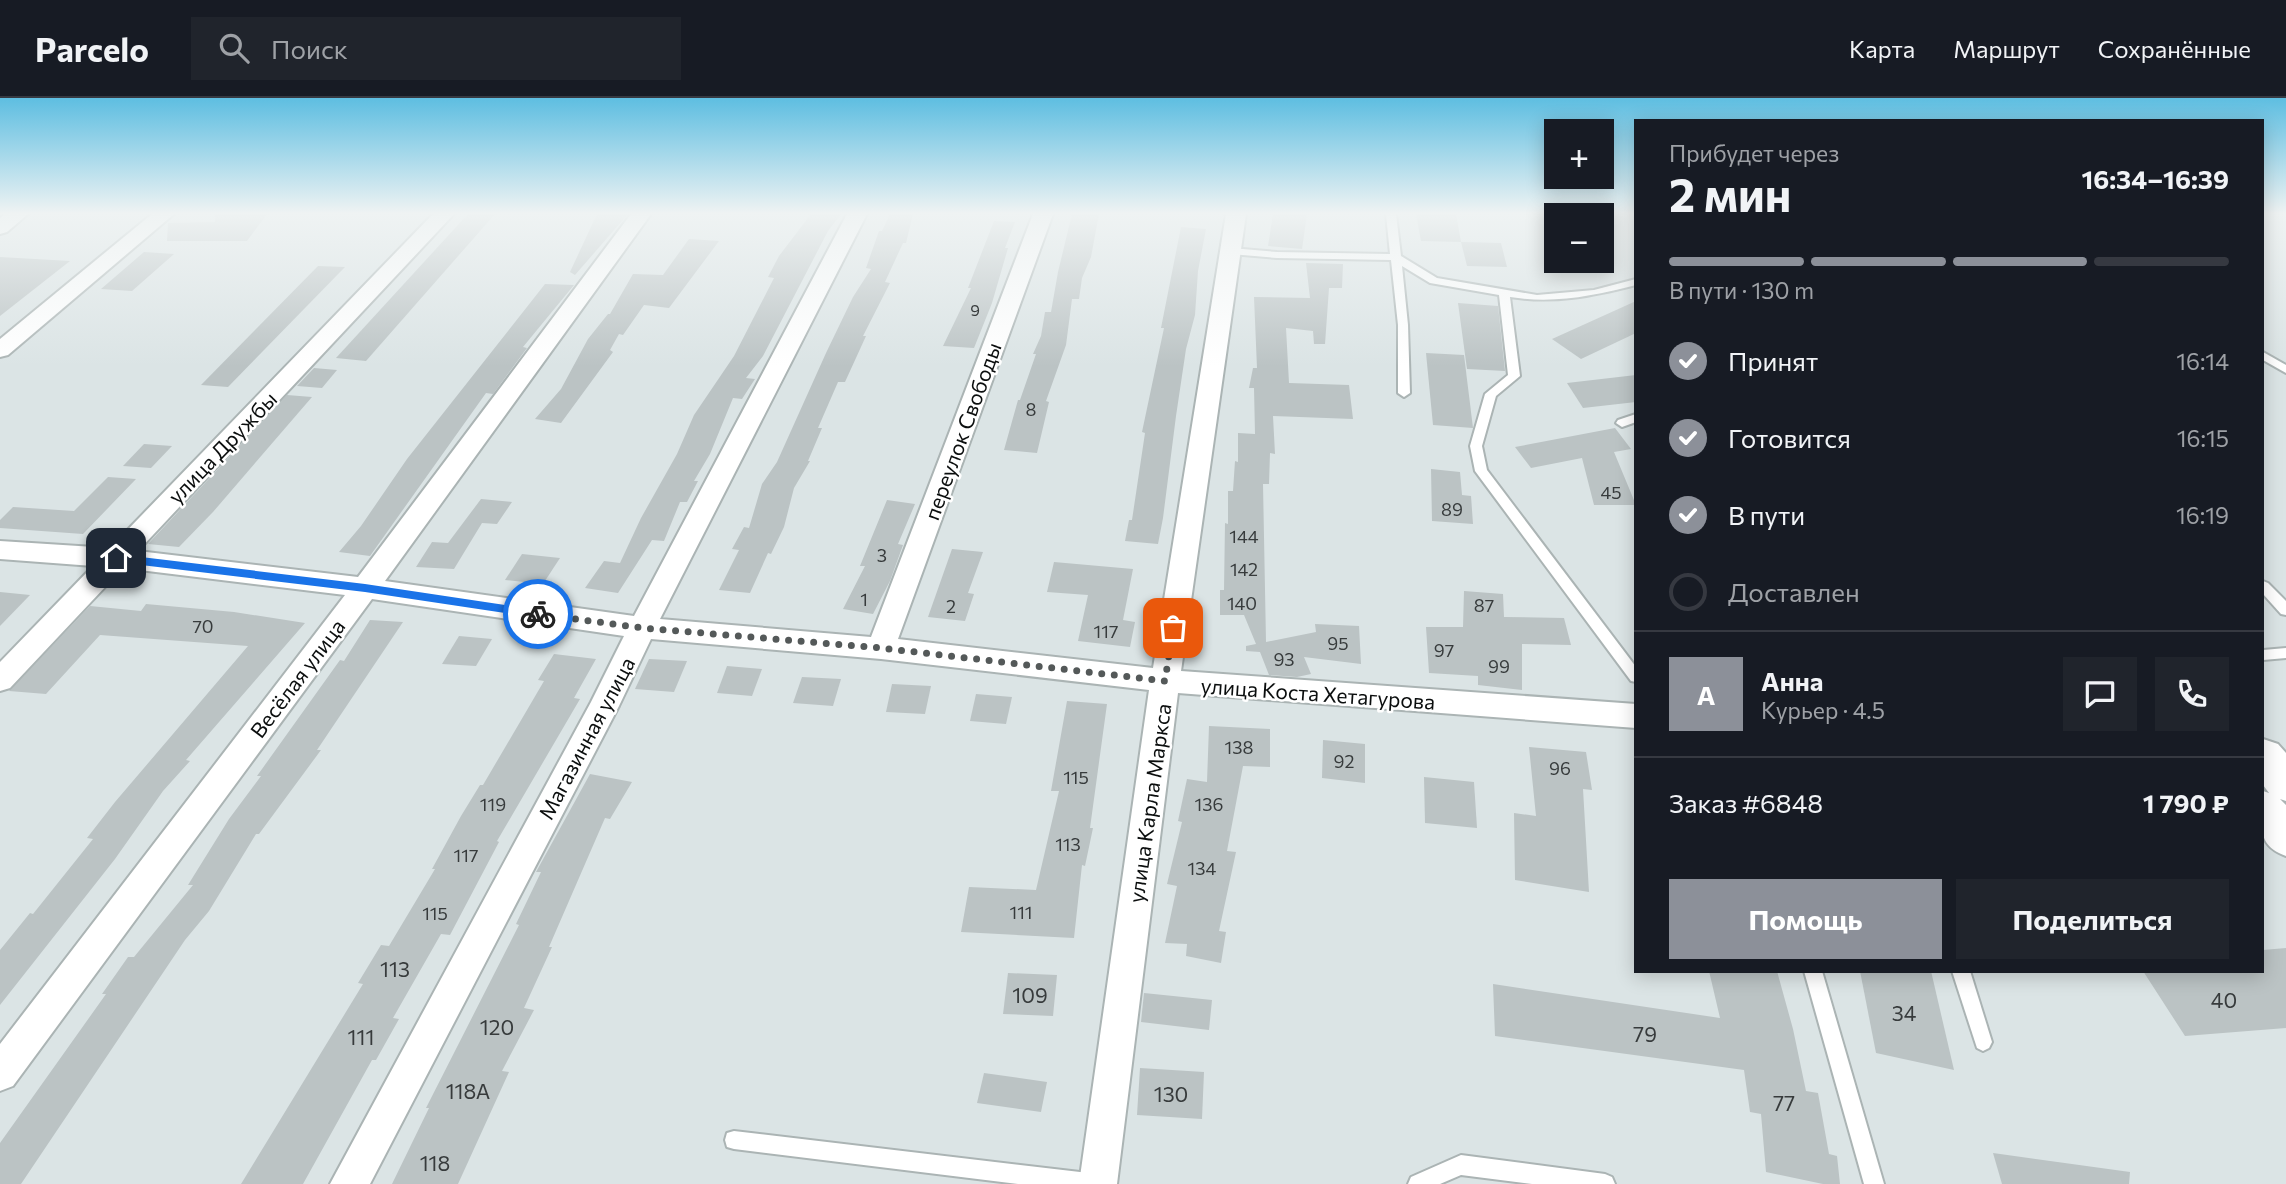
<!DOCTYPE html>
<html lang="ru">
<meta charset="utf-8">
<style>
:root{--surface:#171b24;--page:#20242c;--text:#f1f3f6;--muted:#9ea1a6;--line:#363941;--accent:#8c9099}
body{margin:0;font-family:Commissioner,sans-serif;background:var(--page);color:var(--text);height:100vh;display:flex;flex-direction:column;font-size:26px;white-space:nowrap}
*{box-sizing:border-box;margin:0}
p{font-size:23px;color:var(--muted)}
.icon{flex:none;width:38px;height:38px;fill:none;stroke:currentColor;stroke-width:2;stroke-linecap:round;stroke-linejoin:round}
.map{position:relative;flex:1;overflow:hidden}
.drawer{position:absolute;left:1634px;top:21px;width:630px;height:854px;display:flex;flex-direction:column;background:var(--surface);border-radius:0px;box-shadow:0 4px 18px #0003}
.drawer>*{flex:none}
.tools{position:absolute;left:1544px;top:21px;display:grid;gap:14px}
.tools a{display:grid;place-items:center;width:70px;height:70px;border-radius:0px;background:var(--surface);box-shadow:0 4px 18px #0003;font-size:35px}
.pin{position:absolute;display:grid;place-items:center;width:60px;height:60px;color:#fff;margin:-30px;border-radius:14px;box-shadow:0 4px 10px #0006}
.courier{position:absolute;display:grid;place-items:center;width:70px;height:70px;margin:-35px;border:5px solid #1a73e8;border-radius:50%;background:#fff;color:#222;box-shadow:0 2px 9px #0007}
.head em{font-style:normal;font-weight:700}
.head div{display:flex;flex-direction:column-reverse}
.head{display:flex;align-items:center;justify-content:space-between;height:119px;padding:0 35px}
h1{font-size:46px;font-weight:700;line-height:52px}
.bar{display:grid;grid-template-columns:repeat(4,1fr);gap:10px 7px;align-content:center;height:84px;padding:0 35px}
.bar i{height:9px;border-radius:5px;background:var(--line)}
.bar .active{background:var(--accent)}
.bar p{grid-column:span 4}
.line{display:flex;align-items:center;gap:18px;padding:0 35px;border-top:2px solid var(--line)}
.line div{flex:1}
.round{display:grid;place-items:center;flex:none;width:74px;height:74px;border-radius:0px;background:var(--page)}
ol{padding:0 35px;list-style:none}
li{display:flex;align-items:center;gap:21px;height:77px}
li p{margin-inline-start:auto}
li .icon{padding:7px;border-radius:50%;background:var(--accent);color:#fff;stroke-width:4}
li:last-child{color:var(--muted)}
li i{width:38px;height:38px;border:4px solid var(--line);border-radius:50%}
.action{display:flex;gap:14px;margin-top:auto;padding:14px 35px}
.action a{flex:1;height:80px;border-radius:0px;background:var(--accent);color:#fff;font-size:28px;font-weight:700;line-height:80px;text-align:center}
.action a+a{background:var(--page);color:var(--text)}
header{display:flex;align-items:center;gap:42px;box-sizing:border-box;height:98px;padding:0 35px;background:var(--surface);border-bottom:2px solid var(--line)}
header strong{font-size:33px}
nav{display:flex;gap:38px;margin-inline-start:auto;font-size:24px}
.search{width:490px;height:63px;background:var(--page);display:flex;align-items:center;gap:18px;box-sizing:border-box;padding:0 24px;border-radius:0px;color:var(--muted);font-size:26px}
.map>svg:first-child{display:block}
.building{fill:#bbc3c4}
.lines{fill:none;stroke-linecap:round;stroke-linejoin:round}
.lane-casing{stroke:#abb4b4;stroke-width:4}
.street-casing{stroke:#abb4b4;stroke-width:4}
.primary-casing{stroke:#abb4b4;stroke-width:4}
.lane{fill:#fff;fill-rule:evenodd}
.street{fill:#fff;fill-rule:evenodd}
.primary{fill:#fff;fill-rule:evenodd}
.route{fill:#1a73e8}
.done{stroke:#545959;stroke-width:7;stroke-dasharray:0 12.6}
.labels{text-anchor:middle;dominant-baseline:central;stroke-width:5;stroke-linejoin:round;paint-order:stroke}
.far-number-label{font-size:16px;fill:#373b3c}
.number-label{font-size:18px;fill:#373b3c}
.street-label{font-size:21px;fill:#0b0e0e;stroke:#fff}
.near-number-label{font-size:21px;fill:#373b3c}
</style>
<header>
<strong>Parcelo</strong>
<div class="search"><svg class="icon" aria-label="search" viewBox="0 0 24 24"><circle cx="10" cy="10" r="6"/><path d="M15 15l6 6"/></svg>Поиск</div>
<nav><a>Карта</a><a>Маршрут</a><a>Сохранённые</a></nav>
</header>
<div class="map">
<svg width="2286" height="1086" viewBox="0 0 2286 1086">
<rect width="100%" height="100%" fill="#dbe4e5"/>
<!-- building -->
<g class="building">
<path d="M 215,116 L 267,116 L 247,143 L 167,143 L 168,125 L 215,124 Z"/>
<path d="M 468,116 L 495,116 L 366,263 L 336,260 Z"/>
<path d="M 597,116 L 628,116 L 575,177 L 570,174 Z"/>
<path d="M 811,116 L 841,116 L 828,133 L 763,258 L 746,280 L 755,281 L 742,301 L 733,300 L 710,356 L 694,383 L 698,383 L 687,404 L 680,404 L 664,443 L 652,442 L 618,495 L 585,490 L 604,463 L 620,465 L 641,420 L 677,356 L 694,317 L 734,258 L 774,180 L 768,179 L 779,158 Z"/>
<path d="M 890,116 L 913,116 L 906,145 L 903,145 L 885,184 L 890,185 L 863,238 L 866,238 L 845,284 L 838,284 L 818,330 L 822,330 L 808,363 L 810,363 L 794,390 L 784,429 L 771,456 L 768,455 L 750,495 L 719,492 L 739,452 L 732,451 L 744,429 L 749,430 L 762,386 L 777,364 L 826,255 L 853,199 L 871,171 L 866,170 L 879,133 L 882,133 Z"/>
<path d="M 1072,116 L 1099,116 L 1091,159 L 1082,180 L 1079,201 L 1072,201 L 1066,247 L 1046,303 L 1049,304 L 1037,355 L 1004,352 L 1018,302 L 1020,302 L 1036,256 L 1033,256 L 1041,238 L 1045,214 L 1051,214 L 1058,174 Z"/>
<path d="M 1273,116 L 1307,116 L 1302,151 L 1268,148 Z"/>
<path d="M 1416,116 L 1456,116 L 1461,144 L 1421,143 Z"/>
<path d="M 994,123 L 1015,124 L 1005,150 L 1008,150 L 992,205 L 974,250 L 943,248 L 971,190 L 968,190 Z"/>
<path d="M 1181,129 L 1206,131 L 1198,173 L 1195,217 L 1186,251 L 1176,318 L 1163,420 L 1158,446 L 1125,443 L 1129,422 L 1132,422 L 1145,335 L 1142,334 L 1164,230 L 1161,230 Z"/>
<path d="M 689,141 L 719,143 L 669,210 L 644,207 L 623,237 L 619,236 L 610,252 L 613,254 L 561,325 L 535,321 L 561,291 L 588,241 L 608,216 L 610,216 L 633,176 L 663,177 Z"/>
<path d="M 1461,144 L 1501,145 L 1507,169 L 1467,168 Z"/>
<path d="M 144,154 L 174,156 L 132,193 L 101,191 Z"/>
<path d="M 0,159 L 70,163 L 0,218 Z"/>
<path d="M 1306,165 L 1343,166 L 1342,190 L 1329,190 L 1325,246 L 1314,246 L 1313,233 L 1286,230 L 1289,285 L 1349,287 L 1353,321 L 1273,318 L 1275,356 L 1270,355 L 1269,386 L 1263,386 L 1266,544 L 1316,534 L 1315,526 L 1359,528 L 1361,566 L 1304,559 L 1311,576 L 1297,579 L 1269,577 L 1260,554 L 1246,553 L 1246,548 L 1256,546 L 1244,517 L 1220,517 L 1220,492 L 1224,492 L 1225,425 L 1228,426 L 1228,393 L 1233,393 L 1235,363 L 1238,364 L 1238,335 L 1255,336 L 1254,290 L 1249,290 L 1253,270 L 1257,270 L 1254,199 L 1310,200 Z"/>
<path d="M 318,168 L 345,169 L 228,289 L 201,287 Z"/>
<path d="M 545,186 L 574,187 L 523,249 L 527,250 L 493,296 L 486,295 L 370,458 L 339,454 L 361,428 L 407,361 Z"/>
<path d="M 1636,203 L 1636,235 L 1581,261 L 1552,241 Z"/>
<path d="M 1458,205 L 1498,208 L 1505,273 L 1467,271 Z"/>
<path d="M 1426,255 L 1464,257 L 1473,330 L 1433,327 Z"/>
<path d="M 314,270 L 337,272 L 322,290 L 297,288 Z"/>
<path d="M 1636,277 L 1636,304 L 1583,310 L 1567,285 Z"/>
<path d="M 287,297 L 312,299 L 213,414 L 179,449 L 148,446 Z"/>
<path d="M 1615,330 L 1631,351 L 1614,354 L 1636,407 L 1594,407 L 1582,360 L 1531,370 L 1515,349 Z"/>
<path d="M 144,346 L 172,348 L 151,370 L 123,368 Z"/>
<path d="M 1431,371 L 1460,374 L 1462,397 L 1471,398 L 1473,426 L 1432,423 Z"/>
<path d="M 108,379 L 136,381 L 83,436 L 0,430 L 0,422 L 13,409 L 74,413 Z"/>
<path d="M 481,401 L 512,404 L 497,426 L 482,425 L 454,471 L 416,469 L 432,444 L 448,445 Z"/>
<path d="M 887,402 L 915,406 L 898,446 L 903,447 L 890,483 L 873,516 L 843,511 L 865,468 L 860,468 Z"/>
<path d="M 952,451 L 983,454 L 968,495 L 974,496 L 965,523 L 928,519 Z"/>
<path d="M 522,456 L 560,460 L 543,486 L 505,482 Z"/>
<path d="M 1054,464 L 1133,471 L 1123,522 L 1135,524 L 1130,549 L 1078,543 L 1088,497 L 1047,494 Z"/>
<path d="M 1464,493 L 1503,496 L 1504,519 L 1564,520 L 1571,547 L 1522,546 L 1522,592 L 1478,587 L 1478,578 L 1429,575 L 1426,529 L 1463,529 Z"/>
<path d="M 0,494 L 30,497 L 0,528 Z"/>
<path d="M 146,506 L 234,514 L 305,525 L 186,662 L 190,663 L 163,693 L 115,761 L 0,907 L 0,852 L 30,815 L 33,816 L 93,741 L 87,740 L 115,704 L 248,548 L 100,537 L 46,596 L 9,593 L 90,508 L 141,513 Z"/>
<path d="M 370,522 L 403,524 L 317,652 L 321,652 L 259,736 L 256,736 L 209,813 L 185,842 L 21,1086 L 0,1086 L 0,1045 L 106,896 L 102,896 L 128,859 L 134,859 L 193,787 L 188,787 L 229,721 L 261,678 L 257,678 L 340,562 L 344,563 Z"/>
<path d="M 459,538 L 492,541 L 476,568 L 442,566 Z"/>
<path d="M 554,556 L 596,561 L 574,600 L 580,601 L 497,743 L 499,744 L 450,837 L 441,836 L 393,920 L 399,921 L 376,962 L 372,962 L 303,1086 L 241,1086 L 363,886 L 358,885 L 381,847 L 389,848 L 435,771 L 432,771 L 461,718 L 480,687 L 483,687 L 544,583 L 538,582 Z"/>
<path d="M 649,561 L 687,563 L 674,594 L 635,591 Z"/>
<path d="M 727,568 L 762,571 L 752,598 L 717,595 Z"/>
<path d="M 802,579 L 841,581 L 833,608 L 793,605 Z"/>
<path d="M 892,586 L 931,588 L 925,616 L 886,614 Z"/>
<path d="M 976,596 L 1012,599 L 1006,626 L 970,623 Z"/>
<path d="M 1067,603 L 1107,606 L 1090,730 L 1093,730 L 1085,768 L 1082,767 L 1074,840 L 961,834 L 969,789 L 1036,792 L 1059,693 L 1051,693 Z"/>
<path d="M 1209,628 L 1270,631 L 1270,669 L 1243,668 L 1227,753 L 1236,754 L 1219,833 L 1226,834 L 1221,865 L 1186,858 L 1187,846 L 1165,845 L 1177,788 L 1167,786 L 1182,724 L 1178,723 L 1187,681 L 1207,684 Z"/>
<path d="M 1323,642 L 1365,646 L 1365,685 L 1322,680 Z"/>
<path d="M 1529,649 L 1586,654 L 1592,692 L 1583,691 L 1589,794 L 1515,782 L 1514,715 L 1536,718 Z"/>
<path d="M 590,676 L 632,684 L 610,721 L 605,720 L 549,849 L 552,849 L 524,910 L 534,912 L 502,973 L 509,974 L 458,1086 L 392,1086 L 429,1010 L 426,1010 L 519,827 L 516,826 L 541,774 L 536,774 Z"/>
<path d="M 1424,679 L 1474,684 L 1477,730 L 1425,725 Z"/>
<path d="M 2286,850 L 2286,930 L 2185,938 L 2143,873 L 2263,873 L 2263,852 Z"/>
<path d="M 1709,873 L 1777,873 L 1793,931 L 1806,993 L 1818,995 L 1829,1056 L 1837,1058 L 1840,1086 L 1823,1086 L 1766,1074 L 1761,1016 L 1750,1014 L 1744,972 L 1495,938 L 1493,886 L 1720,920 Z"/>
<path d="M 1860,873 L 1931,873 L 1954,972 L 1876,955 Z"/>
<path d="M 1008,875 L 1057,877 L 1053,918 L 1003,916 Z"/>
<path d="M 1144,895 L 1212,902 L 1209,932 L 1141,924 Z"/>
<path d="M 1140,970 L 1204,974 L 1202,1021 L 1137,1017 Z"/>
<path d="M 984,975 L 1047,984 L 1041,1014 L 977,1005 Z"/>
<path d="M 1993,1055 L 2130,1074 L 2129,1086 L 2002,1086 Z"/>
</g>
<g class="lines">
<defs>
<g id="lane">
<path d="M 1386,116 L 1396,116 L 1401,158 L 1437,180 L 1537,197 L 1594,192 L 1636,181 L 1636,187 C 1593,198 1554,206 1510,199 L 1520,278 L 1496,298 L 1482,348 L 1487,372 L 1636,569 L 1636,584 L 1631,583 L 1475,373 L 1470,348 L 1485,296 L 1508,277 L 1499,197 L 1430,185 L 1402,168 L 1408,227 L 1410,295 L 1404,299 L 1398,295 L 1398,227 L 1391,162 L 1277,160 L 1231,156 L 1226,153 L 1231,150 L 1277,154 L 1390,156 Z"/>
<path d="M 2263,254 L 2286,267 L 2286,275 L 2263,262 Z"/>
<path d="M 1636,316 L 1636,324 L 1622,329 L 1616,325 L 1618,322 Z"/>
<path d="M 2263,483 L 2268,485 L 2286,503 L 2286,517 L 2281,516 L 2263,496 Z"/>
<path d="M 2286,550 L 2286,560 L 2263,562 L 2263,552 Z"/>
<path d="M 1804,873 L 1822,873 L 1884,1086 L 1864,1086 Z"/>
<path d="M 1952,873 L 1970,873 L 1992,944 L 1989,950 L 1983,953 L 1977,950 Z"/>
<path d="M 734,1033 L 1097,1076 L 1104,1079 L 1107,1086 L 1018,1086 L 734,1051 L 727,1049 L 725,1042 L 727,1035 Z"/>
<path d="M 1461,1057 L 1605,1076 L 1612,1079 L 1615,1086 L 1532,1086 L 1461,1077 L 1440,1086 L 1408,1086 L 1411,1079 Z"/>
</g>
<g id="street">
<path d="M 5,116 L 28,116 L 7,134 L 0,136 L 0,120 Z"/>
<path d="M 152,116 L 174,116 L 8,257 L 0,259 L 0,241 Z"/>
<path d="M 433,116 L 454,116 L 138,453 L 358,479 L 631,116 L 651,116 L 385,483 L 634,518 L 847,116 L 867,116 L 660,521 L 871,539 L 1033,116 L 1053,116 L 898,541 L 1153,570 L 1226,116 L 1246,116 L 1181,573 L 1636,606 L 1636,630 L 1178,595 L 1117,1086 L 1079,1086 L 1149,592 L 881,561 L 651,541 L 619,608 L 370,1086 L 330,1086 L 591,604 L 624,538 L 372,501 L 13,988 L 0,993 L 0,946 L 345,497 L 123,470 L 10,590 L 0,593 L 0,564 L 93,468 L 0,461 L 0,443 L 110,450 Z"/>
</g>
<path id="primary" d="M 2263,641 L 2278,646 L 2286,655 L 2286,703 L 2280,701 L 2286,707 L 2286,758 C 2253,746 2263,724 2263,693 L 2269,695 L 2263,687 Z"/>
</defs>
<!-- lane casing -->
<use href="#lane" class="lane-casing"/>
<!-- street casing -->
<use href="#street" class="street-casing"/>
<!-- primary casing -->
<use href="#primary" class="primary-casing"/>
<!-- lane -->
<use href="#lane" class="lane"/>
<!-- street -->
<use href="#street" class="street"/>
<!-- primary -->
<use href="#primary" class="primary"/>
</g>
<!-- sky -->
<linearGradient id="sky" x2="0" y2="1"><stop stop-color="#5ebee1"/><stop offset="0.43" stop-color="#eff3f3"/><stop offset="1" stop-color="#eff3f3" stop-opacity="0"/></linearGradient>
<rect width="2286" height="268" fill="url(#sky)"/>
<!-- route -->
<path class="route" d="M 116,456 L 365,486 L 538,512 L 543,516 L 538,520 L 365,494 L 116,464 L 110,460 Z"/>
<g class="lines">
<!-- done -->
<path class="done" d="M 538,516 L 643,530 L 881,550 L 1165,583 L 1173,530"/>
</g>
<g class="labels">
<!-- far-number labels -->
<g class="far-number-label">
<text x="975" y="211">9</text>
</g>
<!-- number labels -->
<g class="number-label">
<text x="1031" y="311">8</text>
<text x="1611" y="394">45</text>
<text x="1452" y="411">89</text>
<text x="1244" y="438">144</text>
<text x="882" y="457">3</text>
<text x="1244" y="471">142</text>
<text x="864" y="501">1</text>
<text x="1242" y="505">140</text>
<text x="1484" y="507">87</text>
<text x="951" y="508">2</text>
<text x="203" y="528">70</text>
<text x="1106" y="533">117</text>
<text x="1338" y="545">95</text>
<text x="1444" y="552">97</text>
<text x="1284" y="561">93</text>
<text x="1499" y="568">99</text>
<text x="1239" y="649">138</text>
<text x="1344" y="663">92</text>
<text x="1560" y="670">96</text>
<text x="1076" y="679">115</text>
<text x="493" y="706">119</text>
<text x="1209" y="706">136</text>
<text x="1068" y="746">113</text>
<text x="466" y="757">117</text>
<text x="1202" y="770">134</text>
<text x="1021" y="814">111</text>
<text x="435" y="815">115</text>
</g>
<!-- street labels -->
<g class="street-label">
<text transform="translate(962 333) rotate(-70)">переулок Свободы</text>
<text transform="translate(222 349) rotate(-46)">улица Дружбы</text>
<text transform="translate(297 580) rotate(-53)">Весёлая улица</text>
<text transform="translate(1318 595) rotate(4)">улица Коста Хетагурова</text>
<text transform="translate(586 640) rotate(-62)">Магазинная улица</text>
<text transform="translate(1149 705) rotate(-82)">улица Карла Маркса</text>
</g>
<!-- near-number labels -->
<g class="near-number-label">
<text x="395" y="870">113</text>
<text x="1030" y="896">109</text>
<text x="2224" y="901">40</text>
<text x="1904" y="914">34</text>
<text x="497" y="928">120</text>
<text x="1645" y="935">79</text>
<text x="361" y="938">111</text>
<text x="468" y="992">118А</text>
<text x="1171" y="995">130</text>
<text x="1784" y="1004">77</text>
<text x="435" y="1064">118</text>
</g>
</g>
</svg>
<div class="tools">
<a>+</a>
<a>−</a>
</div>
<div class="pin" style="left:1173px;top:530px;background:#ea580c"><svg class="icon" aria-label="bag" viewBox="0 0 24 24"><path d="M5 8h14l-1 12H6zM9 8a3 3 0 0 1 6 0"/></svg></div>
<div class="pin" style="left:116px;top:460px;background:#1f2937"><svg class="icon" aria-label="home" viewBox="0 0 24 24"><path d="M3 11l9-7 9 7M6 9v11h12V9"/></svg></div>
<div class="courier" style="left:538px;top:516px"><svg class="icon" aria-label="bike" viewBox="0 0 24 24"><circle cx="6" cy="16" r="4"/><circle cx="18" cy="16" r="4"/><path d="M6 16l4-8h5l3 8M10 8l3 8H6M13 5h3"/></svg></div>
<section class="drawer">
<div class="head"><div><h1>2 мин</h1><p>Прибудет через</p></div><em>16:34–16:39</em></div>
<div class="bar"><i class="active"></i><i class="active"></i><i class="active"></i><i></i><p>В пути · 130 m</p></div>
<ol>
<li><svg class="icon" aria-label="check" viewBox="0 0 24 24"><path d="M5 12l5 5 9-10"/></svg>Принят<p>16:14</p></li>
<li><svg class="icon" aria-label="check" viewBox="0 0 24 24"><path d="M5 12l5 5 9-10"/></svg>Готовится<p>16:15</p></li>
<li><svg class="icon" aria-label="check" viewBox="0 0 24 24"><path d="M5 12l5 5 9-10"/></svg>В пути<p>16:19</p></li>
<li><i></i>Доставлен</li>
</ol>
<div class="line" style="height:126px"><b class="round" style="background:var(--accent);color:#fff">А</b><div><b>Анна</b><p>Курьер · 4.5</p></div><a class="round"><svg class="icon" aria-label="chat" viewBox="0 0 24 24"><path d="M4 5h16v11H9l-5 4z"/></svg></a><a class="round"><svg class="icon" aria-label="phone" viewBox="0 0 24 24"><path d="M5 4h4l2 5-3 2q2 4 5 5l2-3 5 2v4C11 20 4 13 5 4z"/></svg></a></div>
<div class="line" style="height:91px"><div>Заказ #6848</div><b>1 790 ₽</b></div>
<div class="action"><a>Помощь</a><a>Поделиться</a></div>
</section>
</div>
